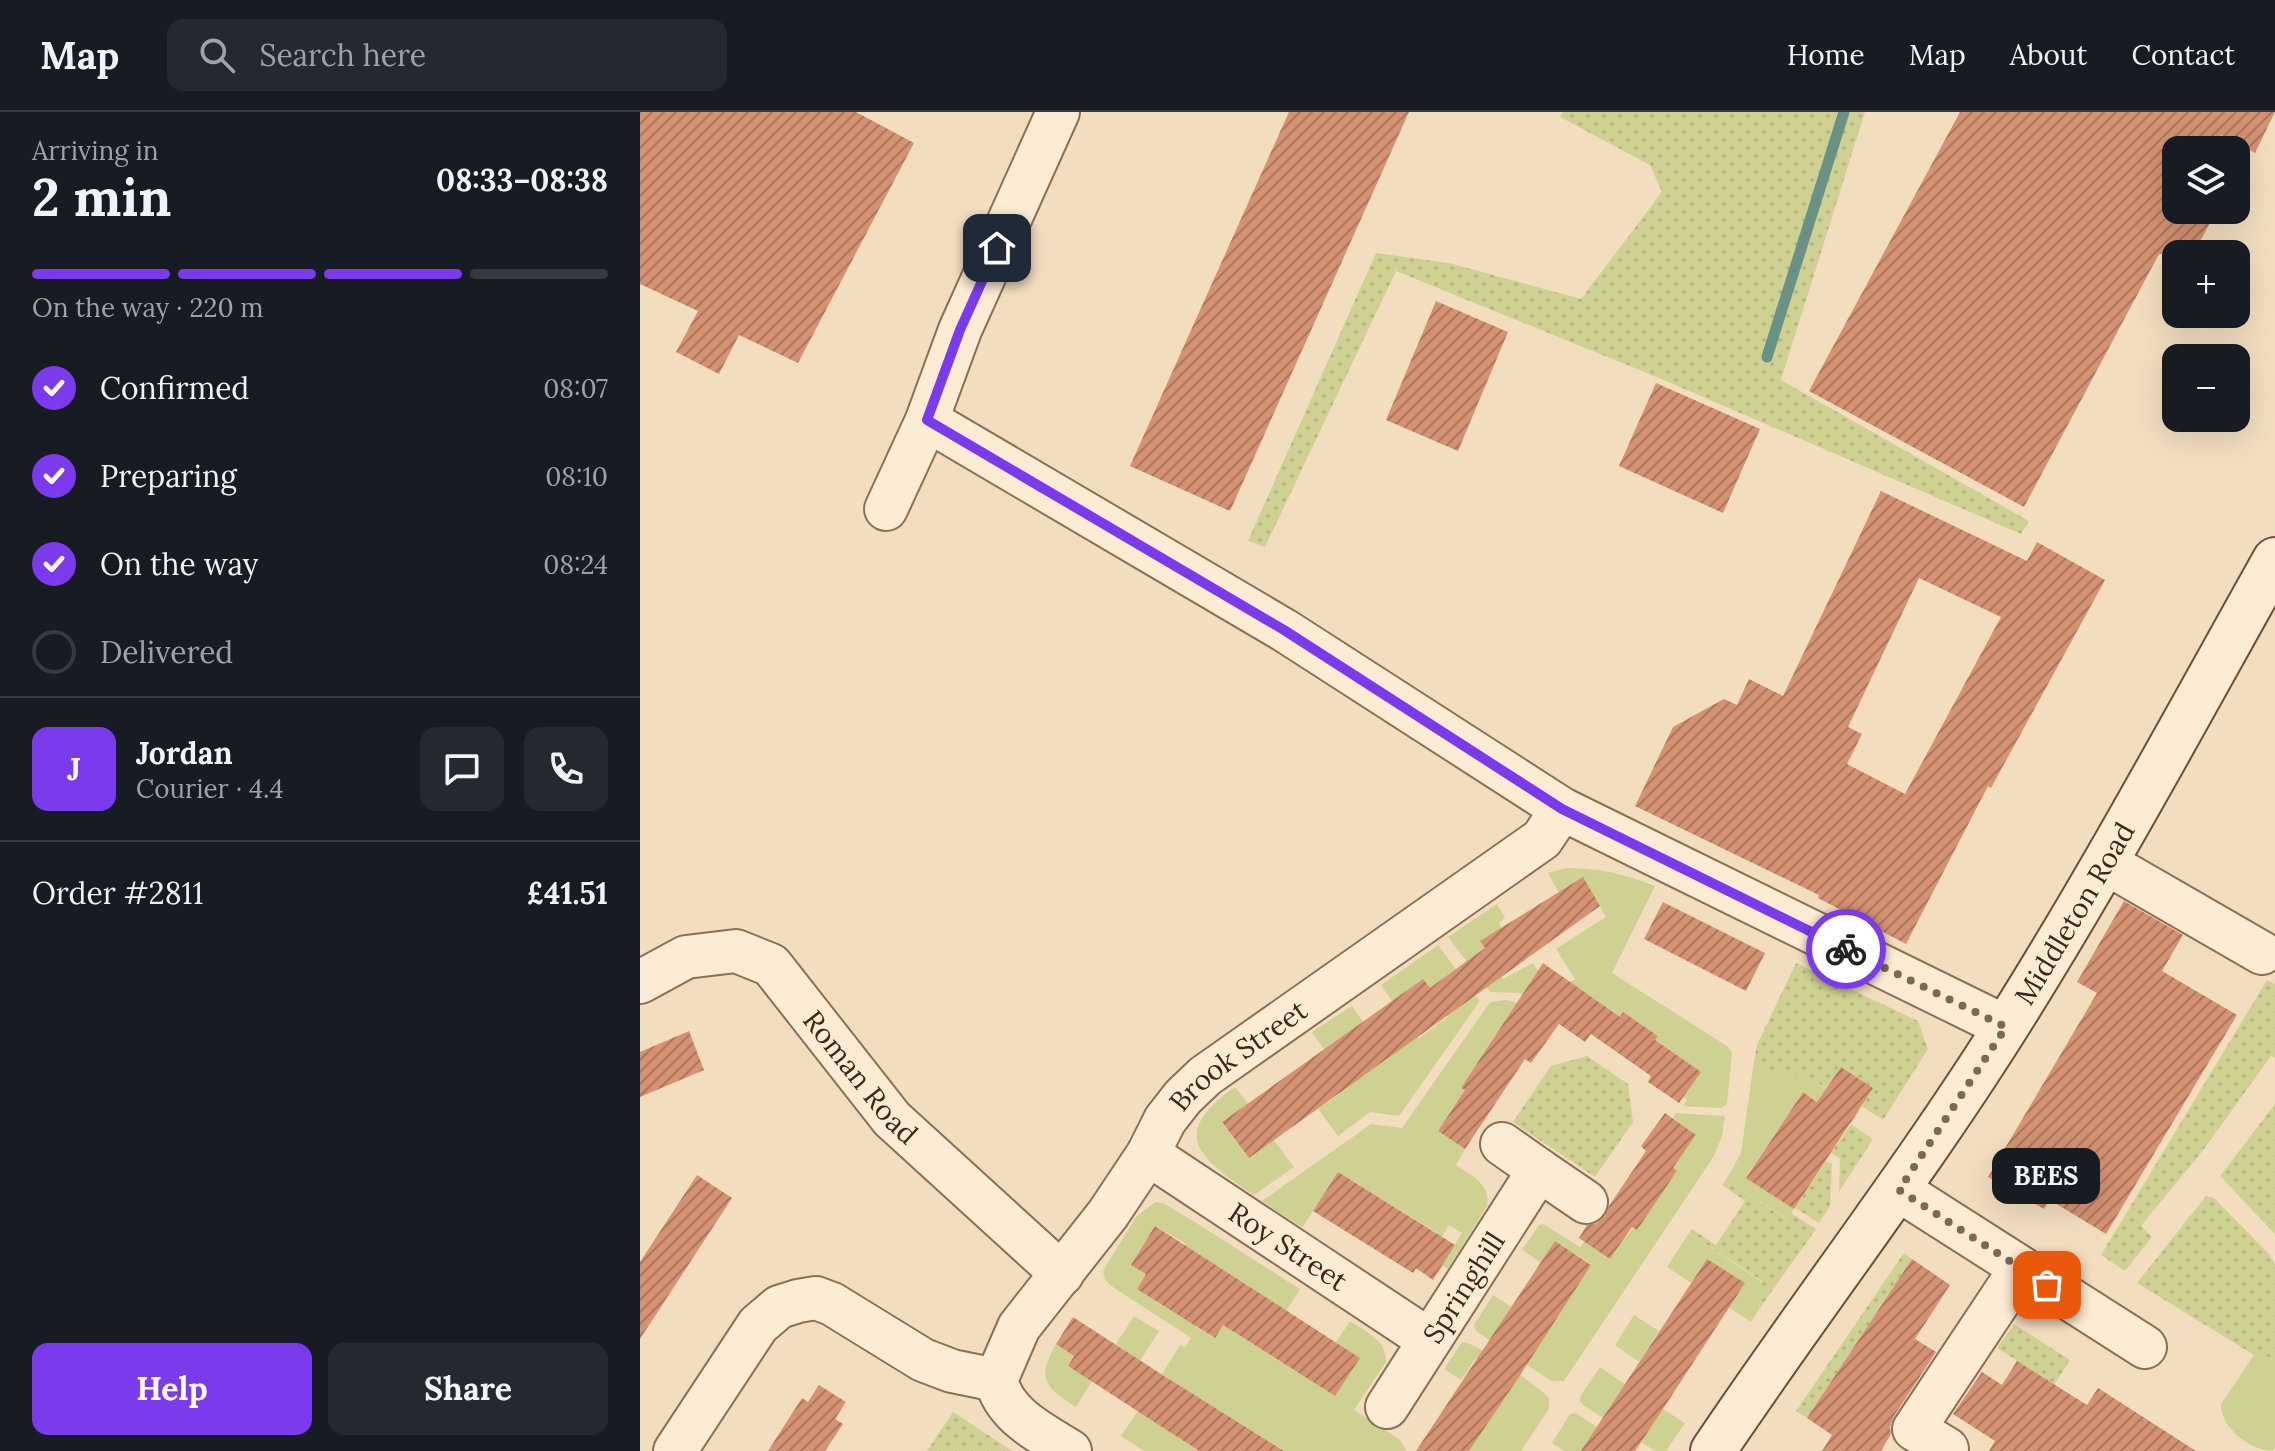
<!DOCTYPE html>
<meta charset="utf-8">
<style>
:root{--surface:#171b24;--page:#242831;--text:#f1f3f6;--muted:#9ea1a6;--line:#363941;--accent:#7c3aed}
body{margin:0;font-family:Lora,serif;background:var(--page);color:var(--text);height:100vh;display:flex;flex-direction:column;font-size:30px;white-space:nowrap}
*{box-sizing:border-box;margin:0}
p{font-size:26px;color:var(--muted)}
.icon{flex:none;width:44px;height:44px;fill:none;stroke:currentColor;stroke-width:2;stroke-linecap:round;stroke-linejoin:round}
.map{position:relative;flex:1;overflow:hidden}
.side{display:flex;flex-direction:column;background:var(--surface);width:640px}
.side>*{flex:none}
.controls{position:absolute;left:1522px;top:24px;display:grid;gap:16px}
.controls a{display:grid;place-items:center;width:88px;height:88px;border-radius:16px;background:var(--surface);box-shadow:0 8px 32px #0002;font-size:40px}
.pin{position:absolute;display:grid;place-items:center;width:68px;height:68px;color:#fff;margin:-34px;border-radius:16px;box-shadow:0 4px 12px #0006}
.courier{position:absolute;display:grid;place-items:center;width:80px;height:80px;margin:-40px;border:6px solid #7c3aed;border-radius:50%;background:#fff;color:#222;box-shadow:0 2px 10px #0007}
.bubble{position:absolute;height:56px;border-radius:16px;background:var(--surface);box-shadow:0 8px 32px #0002;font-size:26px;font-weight:700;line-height:56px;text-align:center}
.overview em{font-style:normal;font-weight:700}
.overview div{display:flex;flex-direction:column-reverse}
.overview{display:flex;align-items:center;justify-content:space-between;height:136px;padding:0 32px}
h1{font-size:52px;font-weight:700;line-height:60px}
.bar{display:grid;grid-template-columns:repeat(4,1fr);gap:12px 8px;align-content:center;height:96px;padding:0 32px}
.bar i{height:10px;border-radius:6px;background:var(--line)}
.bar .active{background:var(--accent)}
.bar p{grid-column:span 4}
.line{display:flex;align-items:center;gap:20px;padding:0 32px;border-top:2px solid var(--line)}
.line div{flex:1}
.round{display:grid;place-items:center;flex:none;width:84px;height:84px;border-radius:16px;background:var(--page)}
ol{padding:0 32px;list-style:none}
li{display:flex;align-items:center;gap:24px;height:88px}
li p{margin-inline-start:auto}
li .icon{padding:8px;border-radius:50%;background:var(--accent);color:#fff;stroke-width:4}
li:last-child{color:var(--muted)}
li i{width:44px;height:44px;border:4px solid var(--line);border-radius:50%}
.button{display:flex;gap:16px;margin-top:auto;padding:16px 32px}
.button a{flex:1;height:92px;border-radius:16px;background:var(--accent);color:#fff;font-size:32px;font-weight:700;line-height:92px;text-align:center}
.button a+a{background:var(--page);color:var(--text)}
header{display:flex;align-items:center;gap:48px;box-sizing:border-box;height:112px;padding:0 40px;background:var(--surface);border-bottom:2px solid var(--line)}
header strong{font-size:38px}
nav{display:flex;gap:44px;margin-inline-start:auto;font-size:28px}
.search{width:560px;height:72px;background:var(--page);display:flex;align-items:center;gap:20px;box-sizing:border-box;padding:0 28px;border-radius:16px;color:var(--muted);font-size:30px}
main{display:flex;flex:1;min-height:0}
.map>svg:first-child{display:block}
.grass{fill:url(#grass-dots)}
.green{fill:#cfd192;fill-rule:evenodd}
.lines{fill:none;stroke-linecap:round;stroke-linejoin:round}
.stream{stroke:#699284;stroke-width:11}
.building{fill:url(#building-hatch);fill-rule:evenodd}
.street-casing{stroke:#8d6e56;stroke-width:46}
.secondary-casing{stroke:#6e4f39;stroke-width:48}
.street{stroke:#fcecd3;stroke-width:42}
.secondary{stroke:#fcecd3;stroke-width:44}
.done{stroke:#7b6855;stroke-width:8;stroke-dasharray:0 14.4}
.route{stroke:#7c3aed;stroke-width:10}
.labels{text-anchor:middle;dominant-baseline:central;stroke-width:6;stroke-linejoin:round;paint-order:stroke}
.street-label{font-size:28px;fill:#3b281c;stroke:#f9e9d0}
</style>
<header>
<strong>Map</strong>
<div class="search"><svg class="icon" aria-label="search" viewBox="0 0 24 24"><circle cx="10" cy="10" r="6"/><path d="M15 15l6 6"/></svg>Search here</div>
<nav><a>Home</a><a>Map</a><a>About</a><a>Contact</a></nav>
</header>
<main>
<section class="side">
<div class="overview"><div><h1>2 min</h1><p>Arriving in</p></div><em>08:33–08:38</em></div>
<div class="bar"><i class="active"></i><i class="active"></i><i class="active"></i><i></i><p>On the way · 220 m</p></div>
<ol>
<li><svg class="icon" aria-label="check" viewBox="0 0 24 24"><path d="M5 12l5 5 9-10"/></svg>Confirmed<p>08:07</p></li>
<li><svg class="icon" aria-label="check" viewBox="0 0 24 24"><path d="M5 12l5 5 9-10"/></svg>Preparing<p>08:10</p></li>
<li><svg class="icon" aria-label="check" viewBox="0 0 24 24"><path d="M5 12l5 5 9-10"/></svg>On the way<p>08:24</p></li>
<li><i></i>Delivered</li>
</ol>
<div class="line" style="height:144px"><b class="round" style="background:var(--accent);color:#fff">J</b><div><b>Jordan</b><p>Courier · 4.4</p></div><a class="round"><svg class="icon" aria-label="chat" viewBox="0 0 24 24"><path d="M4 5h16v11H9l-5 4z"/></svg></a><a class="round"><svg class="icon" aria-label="phone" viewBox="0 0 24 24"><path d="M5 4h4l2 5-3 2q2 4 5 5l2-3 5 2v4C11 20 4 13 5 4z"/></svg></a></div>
<div class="line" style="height:104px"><div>Order #2811</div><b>£41.51</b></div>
<div class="button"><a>Help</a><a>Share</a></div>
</section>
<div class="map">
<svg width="1635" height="1339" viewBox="0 0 1635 1339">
<defs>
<pattern id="grass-dots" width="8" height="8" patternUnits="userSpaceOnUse" patternTransform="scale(2)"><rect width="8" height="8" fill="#cfd192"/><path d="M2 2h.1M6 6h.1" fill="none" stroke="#b3b37d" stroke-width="1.8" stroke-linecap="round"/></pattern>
<pattern id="building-hatch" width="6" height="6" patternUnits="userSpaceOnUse" patternTransform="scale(2)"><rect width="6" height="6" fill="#d49272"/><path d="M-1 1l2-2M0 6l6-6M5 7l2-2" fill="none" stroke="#ad775d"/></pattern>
</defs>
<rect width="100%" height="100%" fill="#f2debf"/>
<!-- grass -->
<g class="grass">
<path d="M 923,0 L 1225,0 L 1141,268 L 1389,409 L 1381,422 L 1019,266 L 756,159 L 625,435 L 608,429 L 736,141 L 809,151 L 941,187 L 1022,80 L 1010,53 L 920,5 Z"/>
<path d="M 1156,851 L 1278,909 L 1288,937 L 1243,1008 L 1221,994 L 1233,976 L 1201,955 L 1186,976 L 1168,965 L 1132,960 L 1114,949 L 1117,933 Z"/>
<path d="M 1627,868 L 1635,872 L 1635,946 L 1631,944 L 1564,1037 L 1501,1114 L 1512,1125 L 1485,1159 L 1461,1143 Z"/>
<path d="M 947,944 L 988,972 L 993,1010 L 955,1065 L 873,1010 L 911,954 Z"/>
<path d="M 1635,992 L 1635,1122 L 1580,1064 Z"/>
<path d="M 1211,1012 L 1233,1027 L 1199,1080 L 1200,1046 L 1191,1041 Z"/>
<path d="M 1186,1049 L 1192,1052 L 1190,1094 L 1179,1111 L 1155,1096 Z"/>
<path d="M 1086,1068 L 1146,1107 L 1151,1101 L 1176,1117 L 1122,1193 L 1117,1179 L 1122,1169 L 1049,1121 L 1052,1117 L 1076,1133 L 1105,1089 L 1082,1073 Z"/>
<path d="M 1566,1084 L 1574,1086 L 1630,1143 L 1635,1152 L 1635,1249 L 1621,1241 L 1614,1243 L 1497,1171 Z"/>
<path d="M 1264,1141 L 1272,1147 L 1167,1306 L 1156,1299 Z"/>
<path d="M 1374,1212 L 1430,1248 L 1414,1273 L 1357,1236 Z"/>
<path d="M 313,1300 L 372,1339 L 287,1339 Z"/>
</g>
<!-- green -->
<g class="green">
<path d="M 926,756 C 959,756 985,762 1015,774 L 972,861 L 1087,934 L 1092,940 L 1087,992 L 1081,996 L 1043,994 L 1047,988 L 1043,985 L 1060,960 L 1015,928 L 1018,924 L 983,900 L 980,905 L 937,875 L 895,890 L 880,881 L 850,880 L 808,825 L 857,792 L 865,806 L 859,811 L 862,816 L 841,829 L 863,867 L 893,851 L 911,880 L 935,867 L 916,837 L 966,805 L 945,769 L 919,781 L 908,761 Z"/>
<path d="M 798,833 L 840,889 L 759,1004 L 730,1000 L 698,1024 L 678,997 L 700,982 L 684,958 L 693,950 L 672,920 L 712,894 L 723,910 L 695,931 L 720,966 L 748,947 L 747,944 L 776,922 L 779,926 L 808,905 L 805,901 L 809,863 L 790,876 L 752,889 L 741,873 Z"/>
<path d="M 866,888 L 884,893 L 822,976 L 825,978 L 798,1019 L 825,1037 L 816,1053 C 832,1064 851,1072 847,1094 L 808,1157 L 802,1153 L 822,1121 L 809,1113 L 780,1160 L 775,1157 L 797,1121 L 698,1060 L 662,1116 L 622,1089 L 731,1012 L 762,1016 L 850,890 Z"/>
<path d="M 1114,949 L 1132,960 L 1168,965 L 1220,998 L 1211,1012 L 1163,980 L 1106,1065 L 1154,1097 L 1147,1107 L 1086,1068 L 1101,1041 Z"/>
<path d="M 595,975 L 608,992 L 582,1011 L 609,1046 L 634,1028 L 654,1055 L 614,1083 C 560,1047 527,1023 595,975 Z"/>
<path d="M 1036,1001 L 1085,1004 L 1082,1024 L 1074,1044 L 924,1269 L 911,1269 L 836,1219 L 834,1213 L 853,1183 L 872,1195 L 891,1244 L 951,1152 L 915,1129 L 901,1151 L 882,1138 L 899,1113 L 903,1112 L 940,1135 L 945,1129 L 971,1146 C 991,1116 1016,1090 1037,1060 L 1033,1056 L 1056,1024 L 1033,1006 Z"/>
<path d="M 515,1090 L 523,1091 L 558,1112 L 660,1177 L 646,1199 L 595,1221 L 695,1284 L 719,1246 L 696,1230 L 710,1209 C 725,1219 748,1229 746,1250 L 714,1298 L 759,1327 L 767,1339 L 645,1339 L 556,1284 L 531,1321 L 558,1339 L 504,1339 L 481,1324 L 498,1299 L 544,1277 L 522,1262 L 540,1233 L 545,1235 L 551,1226 L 471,1174 L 465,1168 L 463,1159 L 496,1105 ZM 516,1114 L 546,1132 L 543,1137 L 608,1173 L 574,1226 L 556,1215 L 564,1200 L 497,1177 L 506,1162 L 492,1153 Z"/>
<path d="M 1049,1121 L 1122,1170 L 1117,1179 L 1122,1193 L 1111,1210 L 1088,1195 L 1067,1147 L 1051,1171 L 1027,1155 Z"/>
<path d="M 994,1203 L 1019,1219 L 999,1250 L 975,1233 Z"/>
<path d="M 494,1204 L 519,1219 L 500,1249 L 476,1232 Z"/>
<path d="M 822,1230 C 837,1230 898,1274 909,1286 L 909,1297 L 881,1339 L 829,1339 L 853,1257 L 836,1246 L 821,1268 L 804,1257 Z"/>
<path d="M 416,1232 L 434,1244 L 428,1254 L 452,1269 L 436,1295 C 405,1275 396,1267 416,1232 Z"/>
<path d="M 1621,1241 L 1635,1249 L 1635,1335 L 1633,1339 C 1610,1339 1580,1315 1581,1292 L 1614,1243 Z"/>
<path d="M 960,1255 L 985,1272 L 968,1297 L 1006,1322 L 1023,1297 L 1045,1311 L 1026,1339 L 1015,1339 L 943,1293 L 939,1288 L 941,1283 Z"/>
<path d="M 936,1301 L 992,1339 L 924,1339 L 912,1331 L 930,1302 Z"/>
</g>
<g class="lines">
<!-- stream -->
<path class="stream" d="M 1127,245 L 1204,0"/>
</g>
<!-- building -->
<g class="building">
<path d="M 0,0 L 216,0 L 274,31 L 158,251 L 99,223 L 79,262 L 36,240 L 58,199 L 0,172 Z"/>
<path d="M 649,0 L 769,0 L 590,399 L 490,354 Z"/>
<path d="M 1320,0 L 1635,0 L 1615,41 L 1581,23 L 1573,38 L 1536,38 L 1536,98 L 1577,98 L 1553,142 L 1519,142 L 1384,395 L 1169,279 Z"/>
<path d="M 796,189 L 868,220 L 818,339 L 746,308 Z"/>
<path d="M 1016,271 L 1120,317 L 1083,401 L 979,354 Z"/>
<path d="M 1241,379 L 1387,449 L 1397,430 L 1465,468 L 1351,676 L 1348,674 L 1266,832 L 1178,786 L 1179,783 L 995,694 L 1033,615 L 1084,587 L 1097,593 L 1109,567 L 1143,584 ZM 1279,466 L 1361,505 L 1265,682 L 1207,652 L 1222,622 L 1208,615 Z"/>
<path d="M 943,765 L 960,794 L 609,1046 L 582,1010 L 783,867 L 790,876 L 845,836 L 840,829 Z"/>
<path d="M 1484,789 L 1543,823 L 1522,859 L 1597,903 L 1466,1122 L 1410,1088 L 1404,1097 L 1348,1065 L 1457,881 L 1437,870 Z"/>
<path d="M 1023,790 L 1125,841 L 1106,879 L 1004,827 Z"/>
<path d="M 903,851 L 980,905 L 983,900 L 1018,924 L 1015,928 L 1061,960 L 1039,991 L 1008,970 L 1011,964 L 951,922 L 945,930 L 919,912 L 891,951 L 885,947 L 825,1037 L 798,1019 L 825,978 L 821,976 Z"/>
<path d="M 49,919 L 64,958 L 0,985 L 0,940 Z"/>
<path d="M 1201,955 L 1233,976 L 1154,1097 L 1106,1066 L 1163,980 L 1177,990 Z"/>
<path d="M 1025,1001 L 1056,1023 L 1033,1056 L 1037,1059 L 997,1118 L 992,1115 L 970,1147 L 939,1126 L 947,1113 L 957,1111 L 965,1104 L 969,1094 L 1006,1039 L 1001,1034 Z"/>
<path d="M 698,1060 L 815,1133 L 793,1168 L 776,1156 L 773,1161 L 673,1099 Z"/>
<path d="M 57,1063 L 92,1086 L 0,1227 L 0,1150 Z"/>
<path d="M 515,1114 L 720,1246 L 695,1284 L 583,1213 L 575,1226 L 497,1177 L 506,1162 L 491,1153 Z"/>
<path d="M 915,1129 L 951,1153 L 879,1265 L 829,1339 L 776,1339 Z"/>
<path d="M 1067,1147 L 1105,1171 L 1023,1297 L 995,1339 L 941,1339 Z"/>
<path d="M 1272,1147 L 1310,1173 L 1275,1227 L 1296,1240 L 1254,1304 L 1250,1315 L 1251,1322 L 1241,1339 L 1182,1339 L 1192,1323 L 1167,1306 Z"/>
<path d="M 433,1205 L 521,1262 L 644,1339 L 559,1339 L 428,1254 L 434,1244 L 416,1232 Z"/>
<path d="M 1377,1249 L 1447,1293 L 1458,1276 L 1556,1339 L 1349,1339 L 1355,1329 L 1313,1302 L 1342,1260 L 1362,1273 Z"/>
<path d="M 179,1273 L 206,1290 L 195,1307 L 203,1312 L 185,1339 L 128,1339 L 162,1286 L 168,1290 Z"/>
</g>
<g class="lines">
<defs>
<g id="street">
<path d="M 287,308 L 644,518 L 922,697 L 1366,915"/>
<path d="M 246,397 L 287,308 L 320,218 L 418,0"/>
<path d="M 1466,751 L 1622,841"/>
<path id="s1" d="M 0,870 L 46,845 L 96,839 L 131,853 L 252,1007 L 422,1162"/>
<path id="s2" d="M 508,1042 L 789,1228"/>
<path d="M 899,1058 L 946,1090"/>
<path d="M 1259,1078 L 1505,1235"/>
<path id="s3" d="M 356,1268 L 379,1215 L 468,1102 L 508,1042 L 525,1008 L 543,985 L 565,964 L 902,727 L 922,697"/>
<path d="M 356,1268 C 365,1304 400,1320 430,1339"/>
<path id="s4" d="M 747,1295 L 899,1058 L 862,1032"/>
<path d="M 1307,1337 L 1274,1317 L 1381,1156"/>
<path d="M 35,1339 L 118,1213 L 139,1195 L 158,1189 L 176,1186 L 192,1192 L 283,1248 L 312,1259 L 356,1268"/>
</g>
<g id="secondary">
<path id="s5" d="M 1073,1339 C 1169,1196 1274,1061 1366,915 C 1462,763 1547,605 1635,448"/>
</g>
</defs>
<!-- street casing -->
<use href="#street" class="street-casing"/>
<!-- secondary casing -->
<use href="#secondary" class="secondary-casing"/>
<!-- street -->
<use href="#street" class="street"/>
<!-- secondary -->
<use href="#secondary" class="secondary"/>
</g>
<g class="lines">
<!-- done -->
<path class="done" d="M 1206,837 L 1366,915 L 1259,1078 L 1407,1173"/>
<!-- route -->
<path class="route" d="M 357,136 L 320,218 L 287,308 L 644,518 L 922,697 L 1206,837"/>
</g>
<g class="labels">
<!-- street labels -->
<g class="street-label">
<text stroke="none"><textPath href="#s5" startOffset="648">Middleton Road</textPath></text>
<text stroke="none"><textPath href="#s3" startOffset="410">Brook Street</textPath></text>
<text stroke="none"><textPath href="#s1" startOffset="284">Roman Road</textPath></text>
<text stroke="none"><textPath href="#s2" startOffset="168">Roy Street</textPath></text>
<text stroke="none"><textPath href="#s4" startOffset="142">Springhill</textPath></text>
</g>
</g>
</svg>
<div class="controls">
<a><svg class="icon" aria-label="layers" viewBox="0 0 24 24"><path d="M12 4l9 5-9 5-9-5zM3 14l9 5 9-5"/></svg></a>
<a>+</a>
<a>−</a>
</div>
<div class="pin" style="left:1407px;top:1173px;background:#ea580c"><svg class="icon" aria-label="bag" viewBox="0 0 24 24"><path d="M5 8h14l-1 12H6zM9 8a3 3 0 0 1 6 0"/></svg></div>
<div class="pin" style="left:357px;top:136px;background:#1f2937"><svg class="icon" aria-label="home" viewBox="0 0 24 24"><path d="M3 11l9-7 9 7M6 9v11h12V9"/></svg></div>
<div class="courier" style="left:1206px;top:837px"><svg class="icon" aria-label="bike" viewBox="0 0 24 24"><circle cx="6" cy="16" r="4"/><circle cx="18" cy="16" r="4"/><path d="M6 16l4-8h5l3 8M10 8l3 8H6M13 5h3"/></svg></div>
<div class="bubble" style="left:1352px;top:1036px;width:108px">BEES</div>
</div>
</main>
